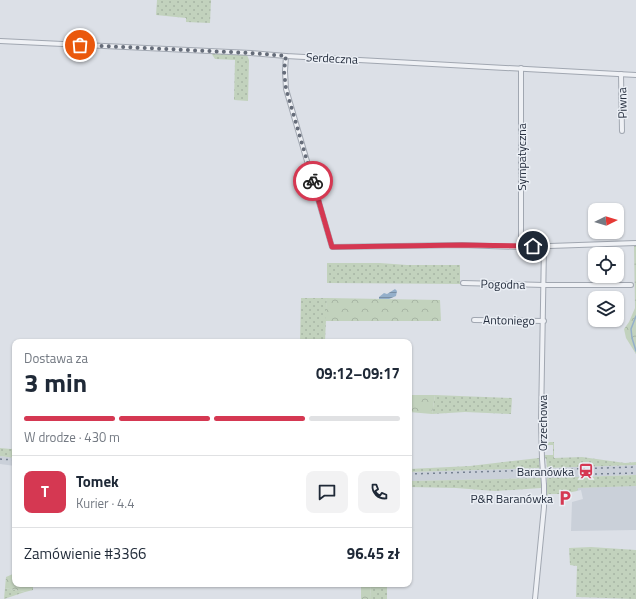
<!DOCTYPE html>
<html lang="pl">
<meta charset="utf-8">
<style>
:root{--surface:#fff;--page:#f2f2f3;--text:#1f2937;--muted:#747a83;--line:#e0e1e3;--accent:#d53852}
body{margin:0;font-family:"Titillium Web",sans-serif;background:var(--page);color:var(--text);height:100vh;display:flex;flex-direction:column;font-size:15px;white-space:nowrap}
*{box-sizing:border-box;margin:0}
p{font-size:13px;color:var(--muted)}
.icon{flex:none;width:22px;height:22px;fill:none;stroke:currentColor;stroke-width:2;stroke-linecap:round;stroke-linejoin:round}
.map{position:relative;flex:1;overflow:hidden}
.drawer{position:absolute;left:12px;top:339px;width:400px;height:248px;display:flex;flex-direction:column;background:var(--surface);border-radius:8px;box-shadow:0 1px 3px #0004}
.drawer>*{flex:none}
.needle{width:26px;rotate:85deg}
.fabs{position:absolute;left:588px;top:203px;display:grid;gap:8px}
.fabs a{display:grid;place-items:center;width:36px;height:36px;border-radius:8px;background:var(--surface);box-shadow:0 1px 3px #0004;font-size:20px}
.pin{position:absolute;display:grid;place-items:center;width:34px;height:34px;color:#fff;margin:-17px;border:2px solid #fff;border-radius:50%;box-shadow:0 1px 4px #0007}
.courier{position:absolute;display:grid;place-items:center;width:40px;height:40px;margin:-20px;border:3px solid #d53852;border-radius:50%;background:#fff;color:#222;box-shadow:0 1px 5px #0007}
.headline em{font-style:normal;font-weight:700}
.headline div{display:flex;flex-direction:column-reverse}
.headline{display:flex;align-items:center;justify-content:space-between;height:68px;padding:0 12px}
h1{font-size:26px;font-weight:700;line-height:30px}
.bar{display:grid;grid-template-columns:repeat(4,1fr);gap:6px 4px;align-content:center;height:48px;padding:0 12px}
.bar i{height:5px;border-radius:3px;background:var(--line)}
.bar .current{background:var(--accent)}
.bar p{grid-column:span 4}
.line{display:flex;align-items:center;gap:10px;padding:0 12px;border-top:1px solid var(--line)}
.line div{flex:1}
.round{display:grid;place-items:center;flex:none;width:42px;height:42px;border-radius:8px;background:var(--page)}
.map>svg:first-child{display:block}
.built{fill:#cad0d9}
.grass{fill:url(#grass-dots)}
.forest{fill:url(#forest-crowns)}
.water{fill:url(#water-rules)}
.lines{fill:none;stroke-linecap:round;stroke-linejoin:round}
.stream{stroke:#94afca;stroke-width:1.5}
.minor-casing{stroke:#a1a7b1;stroke-width:6}
.minor{stroke:#eff1f5;stroke-width:4}
.rail{stroke:#758091;stroke-width:1.5;stroke-dasharray:2 4;stroke-linecap:butt}
.minor-bridge-casing{stroke:#a1a7b1;stroke-width:6;stroke-linecap:butt}
.minor-bridge{stroke:#eff1f5;stroke-width:4}
.done{stroke:#656c79;stroke-width:4;stroke-dasharray:0 7.2}
.route{stroke:#d53852;stroke-width:5}
.labels{text-anchor:middle;dominant-baseline:central;stroke-width:3;stroke-linejoin:round;paint-order:stroke}
.street-label{font-size:12px;fill:#252e3e;stroke:#ebeff5}
.poi-label{font-size:12px;fill:#252e3e;stroke:#ebeff5;text-anchor:end}
</style>
<div class="map">
<svg width="636" height="599" viewBox="0 0 636 599">
<defs>
<pattern id="grass-dots" width="8" height="8" patternUnits="userSpaceOnUse"><rect width="8" height="8" fill="#c2d2bd"/><path d="M2 2h.1M6 6h.1" fill="none" stroke="#a7b5a4" stroke-width="1.8" stroke-linecap="round"/></pattern>
<pattern id="forest-crowns" width="20" height="18" patternUnits="userSpaceOnUse"><rect width="20" height="18" fill="#c2d2bd"/><path d="M2 6a3 3 0 1 1 6 0M12 15a3 3 0 1 1 6 0" fill="none" stroke="#a7b5a4"/></pattern>
<pattern id="water-rules" width="6" height="5" patternUnits="userSpaceOnUse"><rect width="6" height="5" fill="#94afca"/><path d="M0 2.5h6" fill="none" stroke="#798fa5"/></pattern>
</defs>
<rect width="100%" height="100%" fill="#dce0e7"/>
<!-- built -->
<g class="built">
<path d="M 0,456 L 15,458 L 15,466 L 0,464 Z"/>
<path d="M 636,465 L 636,475 L 547,478 L 547,468 Z"/>
<path d="M 540,468 L 541,478 L 409,481 L 409,472 Z"/>
<path d="M 623,486 L 636,486 L 636,530 L 571,531 L 572,502 L 583,499 L 581,490 L 577,491 L 577,488 Z"/>
</g>
<!-- grass -->
<g class="grass">
<path d="M 157,0 L 211,0 L 210,23 L 186,22 L 186,18 L 156,15 Z"/>
<path d="M 211,53 L 247,55 L 249,60 L 248,101 L 234,100 L 235,60 L 215,59 Z"/>
<path d="M 327,263 L 380,263 L 407,265 L 460,265 L 460,284 L 327,283 Z"/>
<path d="M 301,298 L 327,298 L 325,342 L 300,342 Z"/>
<path d="M 435,395 L 512,398 L 511,414 L 465,412 L 432,414 Z"/>
<path d="M 543,442 L 554,442 L 554,458 L 582,457 L 625,463 L 636,462 L 636,465 L 547,468 L 546,459 L 543,455 L 553,455 L 553,445 L 543,445 Z"/>
<path d="M 0,448 L 11,449 L 15,448 L 15,458 L 0,456 Z"/>
<path d="M 539,458 L 540,468 L 409,472 L 409,469 L 470,466 Z"/>
<path d="M 636,475 L 636,486 L 578,488 L 577,491 L 562,494 L 548,494 L 548,496 L 547,496 L 547,478 Z"/>
<path d="M 541,478 L 541,488 L 495,491 L 456,488 L 409,487 L 409,481 Z"/>
<path d="M 591,547 L 636,550 L 636,599 L 576,597 L 577,566 L 570,565 L 569,548 Z"/>
<path d="M 370,584 L 387,584 L 387,599 L 371,599 Z"/>
<path d="M 5,588 L 25,592 L 4,599 Z"/>
</g>
<!-- forest -->
<g class="forest">
<path d="M 636,245 L 636,354 L 626,338 L 624,329 L 629,322 L 635,308 L 634,246 Z"/>
<path d="M 327,298 L 440,300 L 441,321 L 325,321 Z"/>
<path d="M 409,395 L 435,395 L 432,414 L 409,412 Z"/>
<path d="M 15,573 L 15,584 L 33,584 L 33,590 L 25,592 L 5,588 L 6,577 Z"/>
<path d="M 361,584 L 370,584 L 371,599 L 361,599 Z"/>
</g>
<!-- water -->
<path class="water" d="M 395,289 L 397,291 L 396,296 L 389,299 L 379,299 L 379,297 L 384,293 L 387,294 Z"/>
<g class="lines">
<!-- stream -->
<path class="stream" d="M 636,316 L 631,329 L 632,338 L 636,351"/>
<defs>
<g id="minor">
<path d="M 0,41 L 251,53 L 286,56 L 636,75"/>
<path d="M 286,56 L 285,71 L 286,89 L 332,247 L 462,245 L 521,247 L 636,243"/>
<path d="M 521,68 L 521,247"/>
<path d="M 621,74 L 622,131"/>
<path d="M 463,283 L 544,285 L 631,285"/>
<path d="M 474,320 L 544,321"/>
<path d="M 542,459 L 541,422 L 544,246"/>
<path d="M 535,599 L 544,507 L 544,485"/>
</g>
</defs>
<!-- minor casing -->
<use href="#minor" class="minor-casing"/>
<!-- minor -->
<use href="#minor" class="minor"/>
<!-- rail -->
<g class="rail">
<path d="M 0,459 L 15,460"/>
<path d="M 409,474 L 636,467"/>
<path d="M 595,474 L 636,473"/>
</g>
<defs>
<path id="minor-bridge" d="M 542,459 L 544,485"/>
</defs>
<!-- minor-bridge casing -->
<use href="#minor-bridge" class="minor-bridge-casing"/>
<!-- minor-bridge -->
<use href="#minor-bridge" class="minor-bridge"/>
</g>
<g class="lines">
<!-- done -->
<path class="done" d="M 80,45 L 251,53 L 286,56 L 284,71 L 286,89 L 313,181"/>
<!-- route -->
<path class="route" d="M 313,181 L 332,247 L 462,245 L 533,246"/>
</g>
<!-- icons -->
<defs>
<symbol id="station-bare" viewBox="-9 -9 18 18"><path d="M-3-6H3Q5-6 5-4V2Q5 4 3 4L4.5 6H3L1.5 4h-3L-3 6H-4.5L-3 4Q-5 4-5 2V-4Q-5-6-3-6ZM-3.5-4v3h7v-3ZM-3.5 1v1.5H-2V1ZM2 1v1.5H3.5V1Z" fill="#d53852" stroke="#ebeff5" stroke-width="2.5" paint-order="stroke"/></symbol>
<symbol id="parking-bare" viewBox="-9 -9 18 18"><path d="M-3.5-5.5H1a3.5 3.5 0 0 1 0 7H-1V5.5H-3.5ZM-1-3.4V-.6H.8a1.4 1.4 0 0 0 0-2.8Z" fill="#d53852" stroke="#ebeff5" stroke-width="2.5" paint-order="stroke"/></symbol>
</defs>
<g fill-rule="evenodd">
<use href="#station-bare" x="575" y="460" width="22" height="22"/>
<use href="#parking-bare" x="554" y="487" width="22" height="22"/>
</g>
<g class="labels">
<!-- street labels -->
<g class="street-label">
<text transform="translate(332 58) rotate(3)">Serdeczna</text>
<text transform="translate(622 103) rotate(-91)">Piwna</text>
<text transform="translate(521 157) rotate(-90)">Sympatyczna</text>
<text transform="translate(503 284) rotate(1)">Pogodna</text>
<text transform="translate(509 320) rotate(1)">Antoniego</text>
<text transform="translate(542 423) rotate(-90)">Orzechowa</text>
</g>
<!-- poi labels -->
<g class="poi-label">
<text x="574" y="471">Baranówka</text>
<text x="553" y="498">P&amp;R Baranówka</text>
</g>
</g>
</svg>
<div class="fabs">
<a><svg class="needle" viewBox="-14 -14 28 28"><path d="M0-13l5 13h-10z" fill="#e53935"/><path d="M0 13l5-13h-10z" fill="#747a83"/></svg></a>
<a><svg class="icon" aria-label="locate" viewBox="0 0 24 24"><circle cx="12" cy="12" r="6"/><path d="M12 2v4M12 18v4M2 12h4M18 12h4"/></svg></a>
<a><svg class="icon" aria-label="layers" viewBox="0 0 24 24"><path d="M12 4l9 5-9 5-9-5zM3 14l9 5 9-5"/></svg></a>
</div>
<div class="pin" style="left:80px;top:45px;background:#ea580c"><svg class="icon" aria-label="bag" viewBox="0 0 24 24"><path d="M5 8h14l-1 12H6zM9 8a3 3 0 0 1 6 0"/></svg></div>
<div class="pin" style="left:533px;top:246px;background:#1f2937"><svg class="icon" aria-label="home" viewBox="0 0 24 24"><path d="M3 11l9-7 9 7M6 9v11h12V9"/></svg></div>
<div class="courier" style="left:313px;top:181px"><svg class="icon" aria-label="bike" viewBox="0 0 24 24"><circle cx="6" cy="16" r="4"/><circle cx="18" cy="16" r="4"/><path d="M6 16l4-8h5l3 8M10 8l3 8H6M13 5h3"/></svg></div>
<section class="drawer">
<div class="headline"><div><h1>3 min</h1><p>Dostawa za</p></div><em>09:12–09:17</em></div>
<div class="bar"><i class="current"></i><i class="current"></i><i class="current"></i><i></i><p>W drodze · 430 m</p></div>
<div class="line" style="height:72px"><b class="round" style="background:var(--accent);color:#fff">T</b><div><b>Tomek</b><p>Kurier · 4.4</p></div><a class="round"><svg class="icon" aria-label="chat" viewBox="0 0 24 24"><path d="M4 5h16v11H9l-5 4z"/></svg></a><a class="round"><svg class="icon" aria-label="phone" viewBox="0 0 24 24"><path d="M5 4h4l2 5-3 2q2 4 5 5l2-3 5 2v4C11 20 4 13 5 4z"/></svg></a></div>
<div class="line" style="height:52px"><div>Zamówienie #3366</div><b>96.45 zł</b></div>
</section>
</div>
